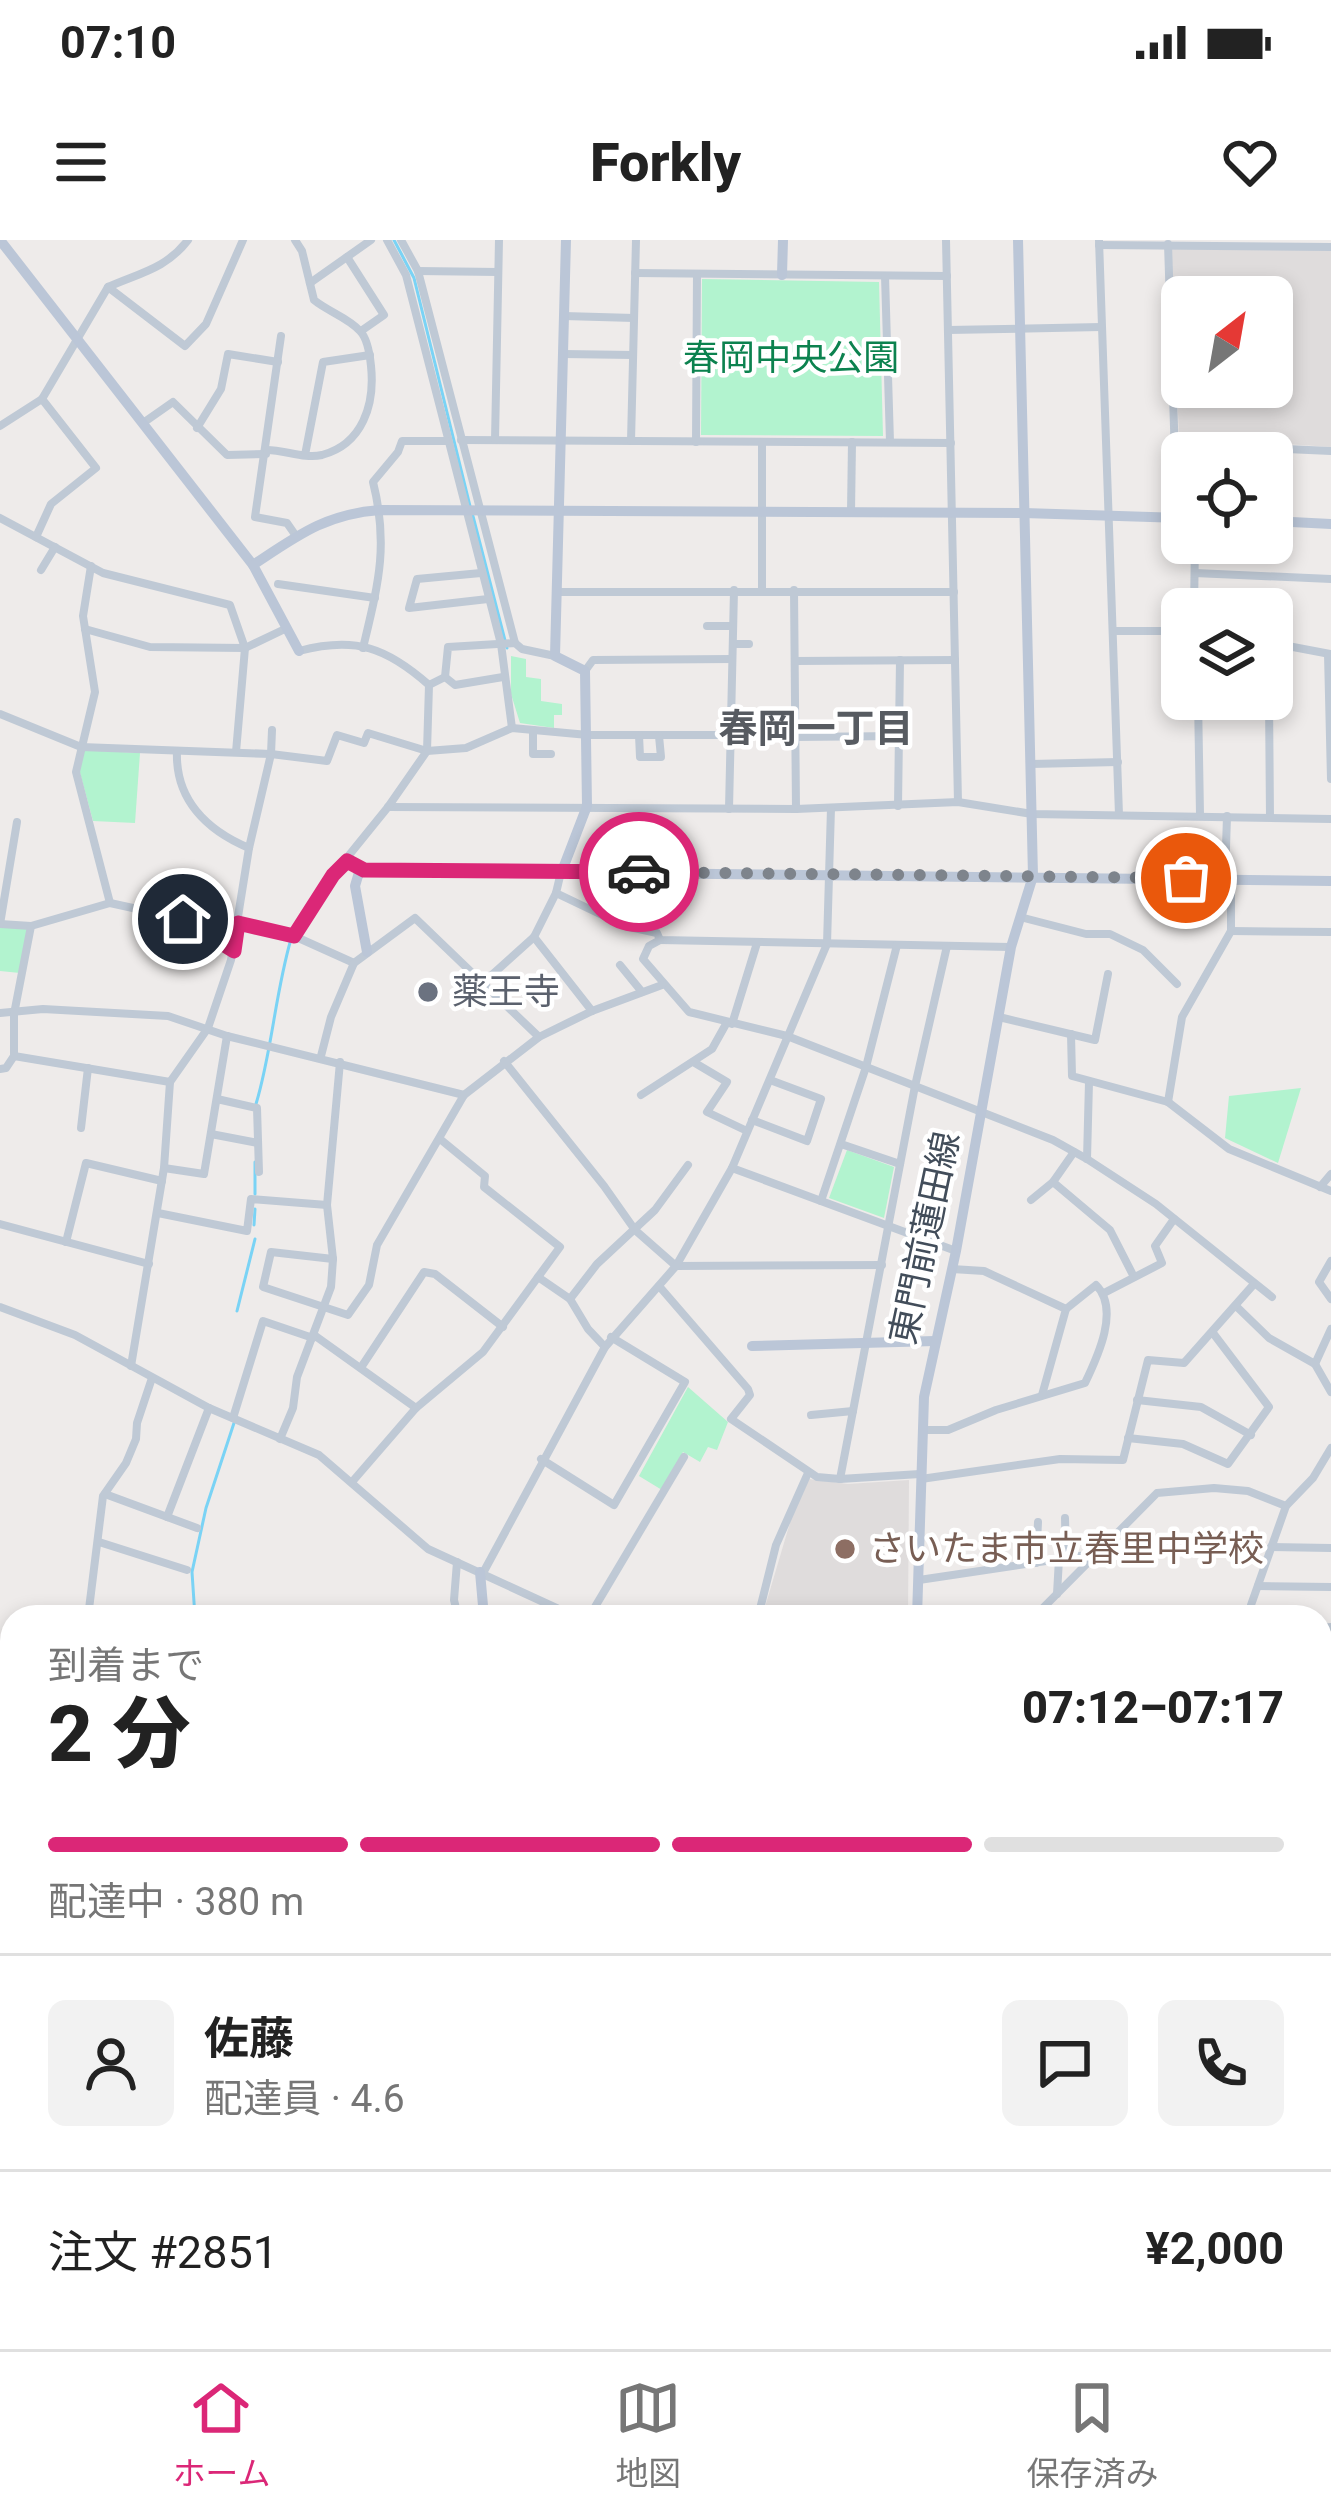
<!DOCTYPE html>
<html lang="ja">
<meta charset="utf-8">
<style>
:root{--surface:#fff;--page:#f2f2f2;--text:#222;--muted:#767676;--line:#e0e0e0;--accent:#db2777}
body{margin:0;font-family:Roboto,"Noto Sans JP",sans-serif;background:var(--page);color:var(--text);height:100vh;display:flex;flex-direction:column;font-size:45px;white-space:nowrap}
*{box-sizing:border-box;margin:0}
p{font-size:39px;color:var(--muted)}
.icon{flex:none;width:66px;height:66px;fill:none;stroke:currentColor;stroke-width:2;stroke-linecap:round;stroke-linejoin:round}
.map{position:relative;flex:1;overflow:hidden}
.side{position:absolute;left:0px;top:1365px;width:1332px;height:744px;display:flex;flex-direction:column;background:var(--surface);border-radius:36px 36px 0 0;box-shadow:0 6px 18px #0003}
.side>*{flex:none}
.needle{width:78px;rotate:31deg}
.tools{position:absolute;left:1161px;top:36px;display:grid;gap:24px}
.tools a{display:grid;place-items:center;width:132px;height:132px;border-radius:18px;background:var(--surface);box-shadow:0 6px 18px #0003;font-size:60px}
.pin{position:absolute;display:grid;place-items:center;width:102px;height:102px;color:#fff;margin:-51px;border:6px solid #fff;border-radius:50%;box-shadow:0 3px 12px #0007}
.courier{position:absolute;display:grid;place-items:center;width:120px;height:120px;margin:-60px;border:9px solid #db2777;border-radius:50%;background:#fff;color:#222;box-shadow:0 3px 15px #0007}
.head em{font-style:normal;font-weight:800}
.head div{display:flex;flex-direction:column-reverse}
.head{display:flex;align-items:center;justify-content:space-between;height:204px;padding:0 48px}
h1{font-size:78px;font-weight:800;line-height:90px}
.bar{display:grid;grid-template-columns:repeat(4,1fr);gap:18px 12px;align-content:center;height:144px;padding:0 48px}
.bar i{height:15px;border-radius:9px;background:var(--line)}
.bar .current{background:var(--accent)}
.bar p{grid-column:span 4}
.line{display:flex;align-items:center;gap:30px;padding:0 48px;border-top:3px solid var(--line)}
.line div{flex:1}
.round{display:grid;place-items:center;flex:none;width:126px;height:126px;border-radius:18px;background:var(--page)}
.status{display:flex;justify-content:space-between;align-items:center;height:84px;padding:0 60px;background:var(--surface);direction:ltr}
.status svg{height:33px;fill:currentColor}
header{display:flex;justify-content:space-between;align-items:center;height:156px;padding:0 48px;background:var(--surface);font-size:54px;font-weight:800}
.dock{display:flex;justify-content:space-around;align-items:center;height:168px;border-top:3px solid var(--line);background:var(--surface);font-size:33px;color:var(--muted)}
.dock a{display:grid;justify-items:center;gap:6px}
.dock .current{color:var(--accent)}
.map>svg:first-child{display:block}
.education{fill:#dfdcdc;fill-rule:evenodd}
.green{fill:#b2f3cf}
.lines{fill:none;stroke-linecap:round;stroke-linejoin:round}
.stream{stroke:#7ad3f5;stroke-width:3}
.street{stroke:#bfc9d5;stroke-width:8}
.secondary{stroke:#bbc6d7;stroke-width:10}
.rail{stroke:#acafb7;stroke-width:3}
.done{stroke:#7e848c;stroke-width:12;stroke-dasharray:0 21.6}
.route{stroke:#db2777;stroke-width:15}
.worship-dot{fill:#6b7280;stroke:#fff;stroke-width:4.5}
.education-dot{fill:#8d6e63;stroke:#fff;stroke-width:4.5}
.labels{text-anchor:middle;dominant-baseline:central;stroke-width:9;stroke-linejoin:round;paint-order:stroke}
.park-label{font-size:36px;fill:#0c824f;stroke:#fff}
.worship-label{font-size:36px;fill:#5b616d;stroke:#fff;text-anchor:start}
.street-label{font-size:36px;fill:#424d5a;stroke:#fff}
.education-label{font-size:36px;fill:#785e54;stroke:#fff;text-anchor:start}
.neighbourhood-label{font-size:39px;font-weight:bold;fill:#575b61;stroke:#fff}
</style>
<div class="status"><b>07:10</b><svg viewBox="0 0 49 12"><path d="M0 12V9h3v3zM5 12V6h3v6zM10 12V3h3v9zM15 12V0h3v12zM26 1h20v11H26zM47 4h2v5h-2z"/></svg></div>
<header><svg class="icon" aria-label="menu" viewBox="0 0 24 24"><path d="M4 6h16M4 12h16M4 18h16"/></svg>Forkly<svg class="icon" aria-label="heart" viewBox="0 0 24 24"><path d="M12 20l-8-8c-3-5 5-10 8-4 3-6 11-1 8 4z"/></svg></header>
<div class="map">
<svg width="1331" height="2109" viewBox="0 0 1331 2109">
<rect width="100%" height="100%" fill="#eeebea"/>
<!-- education -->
<g class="education">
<path d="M 1171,7 L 1331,10 L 1331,207 L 1179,197 ZM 1182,57 L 1272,57 L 1272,147 L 1182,147 Z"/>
<path d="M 809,1239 L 848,1244 L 909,1240 L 908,1377 L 762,1377 L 792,1276 Z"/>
<path d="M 0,1963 L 12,1971 L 12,2097 L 111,2097 L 106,2109 L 0,2109 Z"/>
</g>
<!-- green -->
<g class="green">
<path d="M 702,39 L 879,42 L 883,196 L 701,195 Z"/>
<path d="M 511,416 L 526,419 L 526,437 L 541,439 L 541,461 L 562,464 L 562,475 L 554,475 L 554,488 L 520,483 L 511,454 Z"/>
<path d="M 83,510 L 140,513 L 135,583 L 93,581 L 79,529 Z"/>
<path d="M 0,686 L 27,689 L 20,733 L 0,731 Z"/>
<path d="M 1301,848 L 1278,923 L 1225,898 L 1229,856 Z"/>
<path d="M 847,910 L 894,927 L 884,978 L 829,958 Z"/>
<path d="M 688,1147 L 728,1182 L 717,1210 L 708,1207 L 700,1222 L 683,1212 L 662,1250 L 639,1236 Z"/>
</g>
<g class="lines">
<!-- stream -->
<g class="stream">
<path d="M 394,0 L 414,38 L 470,266"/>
<path d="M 473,276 L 507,408"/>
<path d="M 256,864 C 272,811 275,754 291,699"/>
<path d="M 255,954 L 255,922"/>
<path d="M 254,985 L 255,969"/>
<path d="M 237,1071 L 255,999"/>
<path d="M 195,1377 L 192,1332 L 206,1268 L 234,1183"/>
<path d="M 337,2109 L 375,2097"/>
</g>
<!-- street -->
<g class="street">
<path d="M 387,0 L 406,35 L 501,404 L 512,488"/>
<path d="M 401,0 L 418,31 L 515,403"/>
<path d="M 946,0 L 958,562"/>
<path d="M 1099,0 L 1119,575"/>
<path d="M 1168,4 L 1177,278"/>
<path d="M 1099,5 L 1331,7"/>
<path d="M 347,17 L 384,75 L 361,91"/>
<path d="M 418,31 L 498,32"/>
<path d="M 635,33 L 947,36"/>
<path d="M 885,36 L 890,202"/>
<path d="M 310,43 L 371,0"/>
<path d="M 108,47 L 185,106 L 206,84 L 243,0"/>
<path d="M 564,76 L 634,78"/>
<path d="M 948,90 L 1101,87"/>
<path d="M 281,96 L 255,277 L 287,283 L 296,296"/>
<path d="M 563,114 L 633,115"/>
<path d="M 143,183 L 173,162 L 227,215 L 266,214"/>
<path d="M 0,186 L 42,159 L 108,47 C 139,33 166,29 188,0"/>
<path d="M 197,188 L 221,149 L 228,114 L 278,122"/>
<path d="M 461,200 L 951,203"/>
<path d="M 495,200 L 499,0"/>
<path d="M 631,201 L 636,0"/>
<path d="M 696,202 L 697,34"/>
<path d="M 762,202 L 762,350"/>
<path d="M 1176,204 L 1331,211"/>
<path d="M 267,210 C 285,210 304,219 322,215 C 363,204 375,164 371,126 C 370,116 368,99 360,91 C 349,78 327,71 314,60 L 302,11 L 295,0"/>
<path d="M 305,215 L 323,122 L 370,115"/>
<path d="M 851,273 L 852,202"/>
<path d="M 0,278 L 103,333 L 230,365 L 245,408 L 236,512"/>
<path d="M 36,297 L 51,264 L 96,228 L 42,159"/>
<path d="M 91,326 L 83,376 L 95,452 L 76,532 L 110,663"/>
<path d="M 41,330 L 55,307"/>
<path d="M 481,333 L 417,339 L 409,368 L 488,359"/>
<path d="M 1195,333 L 1331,339"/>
<path d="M 278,344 L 375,358"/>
<path d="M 794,350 L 796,569"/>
<path d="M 557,352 L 954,352"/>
<path d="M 1194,369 L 1195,303"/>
<path d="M 707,386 L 733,386"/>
<path d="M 85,389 L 150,407 L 245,408 L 287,388"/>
<path d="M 1113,391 L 1182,391"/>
<path d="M 1272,403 L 1330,414"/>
<path d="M 733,404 L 749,404"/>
<path d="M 363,408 C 378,345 389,306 373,242 L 398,212 L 402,201 L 446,201"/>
<path d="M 1328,414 L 1331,539"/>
<path d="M 795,421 L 955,420"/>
<path d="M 585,431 L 593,420 L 732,419"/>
<path d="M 445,437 L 455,445 L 503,437"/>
<path d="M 429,445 L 445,437 L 448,407 L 515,403 L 522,409 L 555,416"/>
<path d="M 1198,459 L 1200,574"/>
<path d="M 1269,459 L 1270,577"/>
<path d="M 1198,467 L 1269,466"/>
<path d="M 0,474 L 81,507 L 271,514 L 327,521 L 337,495 L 364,503 L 368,493 L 427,511 L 466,508 L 512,488 L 588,495 L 731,495"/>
<path d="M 533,490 L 533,514 L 551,514"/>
<path d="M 639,495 L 640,517 L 661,517 L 659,496"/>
<path d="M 795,497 L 901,496"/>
<path d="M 177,511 C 175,559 206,590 249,608"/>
<path d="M 1031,524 L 1118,522"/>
<path d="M 898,566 L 900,420"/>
<path d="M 388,567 L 796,569 L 958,562 L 1032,574 L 1331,579"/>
<path d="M 729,569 L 734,350"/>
<path d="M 561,632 L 556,653 L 625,686 L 657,693 L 660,700 L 1010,707"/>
<path d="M 1225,639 L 1227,576"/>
<path d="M 1020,677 L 1086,694 L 1110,694 L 1143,710 L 1177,744"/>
<path d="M 238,683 L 294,696 L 354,723"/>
<path d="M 0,684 L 31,686 L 110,663 L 183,679 L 234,711"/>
<path d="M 0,684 L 17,582"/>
<path d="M 1231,691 L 1331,692"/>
<path d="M 294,696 L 333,635 L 388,567 L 427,511 L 429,445 C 387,408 356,396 299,411"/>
<path d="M 534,697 L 592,771"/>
<path d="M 660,700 L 649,706 L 643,719 L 689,772 L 787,796 L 1053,900 L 1087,919 L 1156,964 L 1272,1057"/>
<path d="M 620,725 L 642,752"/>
<path d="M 484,742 L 534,697 L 556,653"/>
<path d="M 0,773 L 43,769 L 168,776 L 227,796 L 464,855"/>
<path d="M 999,777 L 1095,800 L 1108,734"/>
<path d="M 732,784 L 757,703"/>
<path d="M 1071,794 L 1072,836 L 1168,862 L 1229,909 L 1331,951"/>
<path d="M 14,816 L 170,842"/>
<path d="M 321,816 L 331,777 L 354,723 L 415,678 L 539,797"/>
<path d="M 504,821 L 604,946 L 635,990 L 676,1026 L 882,1025"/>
<path d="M 695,823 L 727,842 L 707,872 L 747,891"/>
<path d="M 0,829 L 6,828 L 14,816 L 14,774 L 31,686"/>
<path d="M 641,855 L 712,809 L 726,784"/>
<path d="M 217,859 L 257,868 L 259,932"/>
<path d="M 1168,862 L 1182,777 L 1231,691 L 1231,639"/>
<path d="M 752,880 L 807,901 L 821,859 L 770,840"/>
<path d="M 81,888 L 88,828"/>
<path d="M 211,894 L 258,903"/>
<path d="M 841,904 L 900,924"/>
<path d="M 1087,919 L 1089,842"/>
<path d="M 164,928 L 204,934 L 227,796"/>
<path d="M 732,928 L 956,1011"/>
<path d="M 1053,942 L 1110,990 L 1134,1037"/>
<path d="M 1320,947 L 1331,934"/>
<path d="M 1031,960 L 1053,942 L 1074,912"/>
<path d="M 821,961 L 866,827 L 897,705"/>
<path d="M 158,973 L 247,991 L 251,959 L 327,965"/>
<path d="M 0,984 L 149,1024"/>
<path d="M 66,1002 L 86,923 L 162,941"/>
<path d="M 333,1019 L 271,1012 L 263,1047 L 348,1075 L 369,1045 L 377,1005 L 464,855 L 539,797 L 592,771 L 662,745"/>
<path d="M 1331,1021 L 1319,1042 L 1331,1059"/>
<path d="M 952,1029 L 984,1031 L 1066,1069 L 1042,1155"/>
<path d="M 538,1037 L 570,1059 L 588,1089 L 605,1107"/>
<path d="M 659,1046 L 748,1149 L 750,1155 L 731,1179 L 817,1237 L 840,1239 L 920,1234"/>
<path d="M 1104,1053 L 1162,1023 L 1155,1006 L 1174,979"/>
<path d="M 570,1059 L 597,1024 L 655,970 L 688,925"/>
<path d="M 1236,1066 L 1269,1098 L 1315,1124 L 1331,1152"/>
<path d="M 0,1067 L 75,1095 L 209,1168 L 319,1215 L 428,1309 L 576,1377"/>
<path d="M 314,1095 L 416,1168"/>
<path d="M 1315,1124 L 1331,1089"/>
<path d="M 131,1126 L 164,928 L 170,842 L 208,788 L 231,720 L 249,608 L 271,514 L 272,490"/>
<path d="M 362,1126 L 424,1032 L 435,1034 L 503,1087"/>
<path d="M 1137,1160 L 1201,1167 L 1251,1195"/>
<path d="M 811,1175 L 853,1171"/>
<path d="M 233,1178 L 263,1081 L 313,1098"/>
<path d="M 922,1190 L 948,1190 L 996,1170 L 1085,1143 C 1098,1116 1120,1069 1096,1045 L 1066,1069"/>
<path d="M 1128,1198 L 1183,1204 L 1228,1224 L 1269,1167 L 1213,1093"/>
<path d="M 280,1199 L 293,1168 L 297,1137 L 331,1047 L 333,1019 L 327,965 L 340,822"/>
<path d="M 541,1219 L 614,1265 L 685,1142 L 611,1097"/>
<path d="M 840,1239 L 915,846 L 947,706"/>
<path d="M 921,1239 L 1060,1219 L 1123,1220 L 1148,1120 L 1184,1123 L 1254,1044"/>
<path d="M 352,1242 L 416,1168 L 483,1112 L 560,1007 L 484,947 L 485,936 L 440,899"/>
<path d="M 105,1254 L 197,1288"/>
<path d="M 167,1277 L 209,1168"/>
<path d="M 1065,1278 L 1066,1318"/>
<path d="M 99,1302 L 187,1330"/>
<path d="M 1271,1307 L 1331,1308"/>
<path d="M 457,1322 L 454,1360 L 458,1377"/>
<path d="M 1036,1323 L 1038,1282"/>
<path d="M 483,1333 L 605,1107 L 676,1026 L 732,928 L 827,704 L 831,568"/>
<path d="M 919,1340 L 1093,1314"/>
<path d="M 1258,1346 L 1331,1347"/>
<path d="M 1057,1354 L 1059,1319"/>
<path d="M 88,1377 L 103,1256 L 126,1223 L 136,1199 L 137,1183 L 152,1138"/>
<path d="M 401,1377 L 401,1371"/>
<path d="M 589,1377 L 684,1217"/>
<path d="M 758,1377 L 776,1305 L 808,1233"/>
<path d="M 1034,1377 L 1157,1253 L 1214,1248 L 1248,1251 L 1286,1266"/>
<path d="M 1255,1377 L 1251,1365 L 1286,1266 L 1313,1238 L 1331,1208"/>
<path d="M 1320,1388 L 1331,1387"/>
<path d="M 1320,1431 L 1331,1430"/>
<path d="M 0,1568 L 12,1572"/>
<path d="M 0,1659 L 12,1608"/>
<path d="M 1320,1683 L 1331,1684"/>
<path d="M 1320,1818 L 1331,1821"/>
<path d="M 1320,1864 L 1331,1868"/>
<path d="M 0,1880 L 12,1895"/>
<path d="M 1320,1949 L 1331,1961"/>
<path d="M 1320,2025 L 1331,2027"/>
<path d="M 803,2097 L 806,2109"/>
<path d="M 1019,2097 L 1021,2109"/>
<path d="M 1068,2097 L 1069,2109"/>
<path d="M 1090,2097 L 1091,2109"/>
<path d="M 1145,2097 L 1145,2109"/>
<path d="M 113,2109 L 117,2097"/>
<path d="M 155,2109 L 158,2102 L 173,2109"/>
<path d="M 181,2109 L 186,2097"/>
<path d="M 202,2109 L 205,2103 L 224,2109"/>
<path d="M 251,2109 L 254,2097"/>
<path d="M 721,2109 L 749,2097"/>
</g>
<!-- secondary -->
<g class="secondary">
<path d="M 0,0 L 253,325 L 299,411"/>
<path d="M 782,35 L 783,0"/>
<path d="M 1272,281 L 1331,284"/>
<path d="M 253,325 C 297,296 325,274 380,270 L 1024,273 L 1182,278"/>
<path d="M 347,621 L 364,630 L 1331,641"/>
<path d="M 360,629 L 355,646 L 367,712"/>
<path d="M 562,631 L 587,566 L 585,431 L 555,416 L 566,0"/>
<path d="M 752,1106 L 935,1101"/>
<path d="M 480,1332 L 484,1377"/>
<path d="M 917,1377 L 924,1157 L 956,1011 L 1011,707 L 1033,636 L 1018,0"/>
<path d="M 1320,1538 L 1331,1529"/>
<path d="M 0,1952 L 12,1962"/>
<path d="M 308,2097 L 326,2103 L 327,2109"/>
<path d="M 966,2097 L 968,2109"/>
</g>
<!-- rail -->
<g class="rail">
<path d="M 1320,2004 L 1331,2005"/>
<path d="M 387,2109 L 435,2101"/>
<path d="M 423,2109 L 498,2097"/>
</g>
</g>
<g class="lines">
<!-- done -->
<path class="done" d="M 639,632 L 1186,638"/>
<!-- route -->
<path class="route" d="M 183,679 L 234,711 L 238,683 L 294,696 L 333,635 L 347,621 L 364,630 L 639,632"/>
</g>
<!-- markers -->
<circle class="worship-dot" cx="428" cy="752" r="12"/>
<circle class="education-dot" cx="845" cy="1309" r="12"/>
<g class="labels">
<!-- park labels -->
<g class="park-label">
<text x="791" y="118">春岡中央公園</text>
</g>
<!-- worship labels -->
<g class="worship-label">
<text x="452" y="752">薬王寺</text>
</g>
<!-- street labels -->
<g class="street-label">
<text transform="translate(925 998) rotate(-78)">東門前蓮田線</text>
</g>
<!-- education labels -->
<g class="education-label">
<text x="869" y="1309">さいたま市立春里中学校</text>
</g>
<!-- neighbourhood labels -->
<g class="neighbourhood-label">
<text x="816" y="489">春岡一丁目</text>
</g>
</g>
</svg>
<div class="tools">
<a><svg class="needle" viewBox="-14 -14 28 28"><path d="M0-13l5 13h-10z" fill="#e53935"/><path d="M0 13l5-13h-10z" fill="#767676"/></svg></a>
<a><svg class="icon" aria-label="locate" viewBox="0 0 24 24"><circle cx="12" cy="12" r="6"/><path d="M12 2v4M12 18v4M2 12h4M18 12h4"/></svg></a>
<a><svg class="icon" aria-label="layers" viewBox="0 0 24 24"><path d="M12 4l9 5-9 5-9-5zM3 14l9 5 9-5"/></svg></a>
</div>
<div class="pin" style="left:1186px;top:638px;background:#ea580c"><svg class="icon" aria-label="bag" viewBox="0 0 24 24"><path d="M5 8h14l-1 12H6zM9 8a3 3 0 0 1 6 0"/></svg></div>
<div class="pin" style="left:183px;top:679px;background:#1f2937"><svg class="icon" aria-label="home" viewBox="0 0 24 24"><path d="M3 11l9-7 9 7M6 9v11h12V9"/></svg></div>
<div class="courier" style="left:639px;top:632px"><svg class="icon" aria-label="car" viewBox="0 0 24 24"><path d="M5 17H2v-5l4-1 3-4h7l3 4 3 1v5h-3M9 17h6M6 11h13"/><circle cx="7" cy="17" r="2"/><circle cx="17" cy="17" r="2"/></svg></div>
<section class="side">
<div class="head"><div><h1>2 分</h1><p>到着まで</p></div><em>07:12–07:17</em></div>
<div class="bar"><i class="current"></i><i class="current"></i><i class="current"></i><i></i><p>配達中 · 380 m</p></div>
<div class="line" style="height:216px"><a class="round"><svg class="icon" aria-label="person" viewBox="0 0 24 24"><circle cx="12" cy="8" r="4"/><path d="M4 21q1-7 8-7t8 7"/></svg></a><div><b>佐藤</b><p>配達員 · 4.6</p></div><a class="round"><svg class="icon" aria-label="chat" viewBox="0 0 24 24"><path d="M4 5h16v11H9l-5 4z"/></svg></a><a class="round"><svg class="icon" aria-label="phone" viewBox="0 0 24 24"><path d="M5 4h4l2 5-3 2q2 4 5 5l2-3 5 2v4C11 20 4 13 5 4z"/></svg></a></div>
<div class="line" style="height:156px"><div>注文 #2851</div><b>¥2,000</b></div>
</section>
</div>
<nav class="dock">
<a class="current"><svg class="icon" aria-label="home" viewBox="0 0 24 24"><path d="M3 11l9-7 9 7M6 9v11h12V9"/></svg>ホーム</a>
<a><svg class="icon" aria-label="map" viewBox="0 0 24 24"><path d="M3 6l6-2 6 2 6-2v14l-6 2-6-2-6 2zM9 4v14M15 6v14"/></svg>地図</a>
<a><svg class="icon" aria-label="saved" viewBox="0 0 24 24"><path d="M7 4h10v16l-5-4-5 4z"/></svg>保存済み</a>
</nav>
